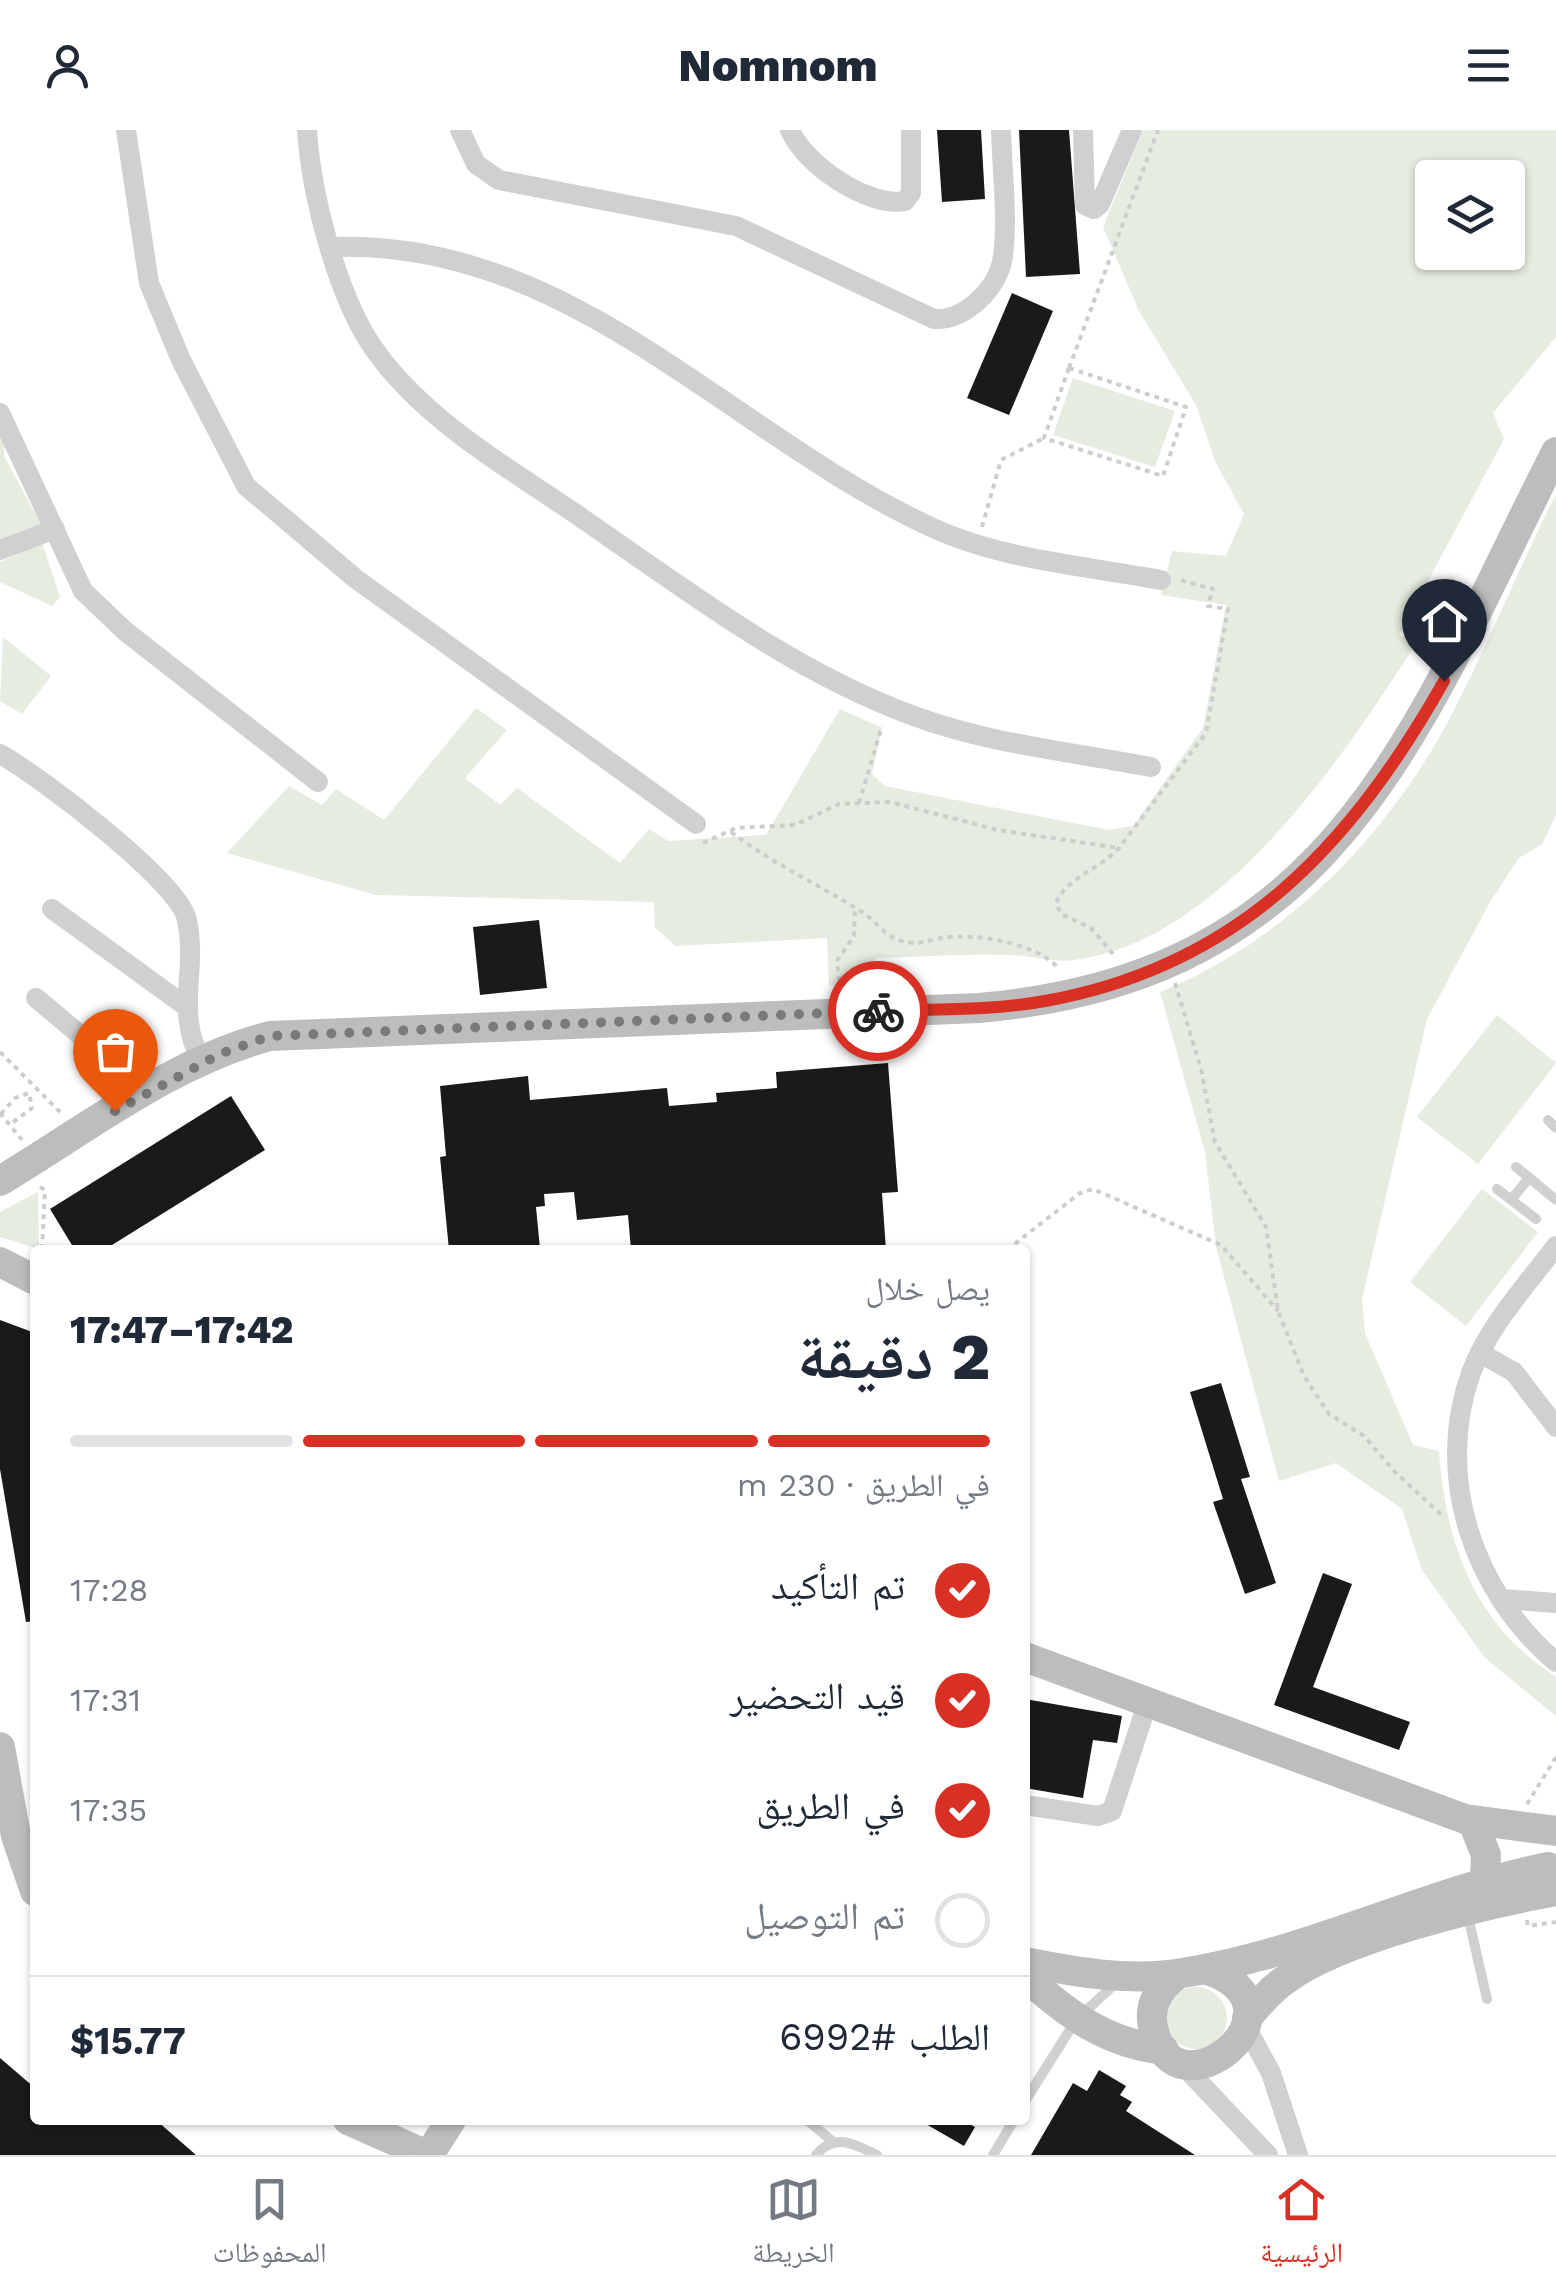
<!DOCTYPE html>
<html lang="ar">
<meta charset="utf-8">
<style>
:root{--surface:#fff;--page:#f6f6f7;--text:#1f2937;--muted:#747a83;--line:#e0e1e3;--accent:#d93025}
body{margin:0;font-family:"Work Sans","Noto Naskh Arabic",sans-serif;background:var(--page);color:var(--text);direction:rtl;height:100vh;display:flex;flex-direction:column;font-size:38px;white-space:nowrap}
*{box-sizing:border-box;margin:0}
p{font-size:32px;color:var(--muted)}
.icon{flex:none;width:55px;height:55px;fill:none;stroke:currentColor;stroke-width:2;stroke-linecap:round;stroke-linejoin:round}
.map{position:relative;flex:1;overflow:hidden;direction:ltr}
.drawer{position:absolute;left:30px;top:1115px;width:1000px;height:880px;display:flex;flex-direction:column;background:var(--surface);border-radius:10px;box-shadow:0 2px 8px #0004;direction:rtl}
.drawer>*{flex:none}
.buttons{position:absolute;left:1415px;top:30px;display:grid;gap:20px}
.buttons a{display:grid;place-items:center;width:110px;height:110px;border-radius:10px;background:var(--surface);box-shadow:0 2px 8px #0004;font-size:50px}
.pin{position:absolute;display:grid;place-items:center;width:85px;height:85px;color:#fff;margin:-102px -42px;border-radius:50% 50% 50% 0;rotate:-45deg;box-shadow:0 0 10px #0007}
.pin .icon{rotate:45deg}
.courier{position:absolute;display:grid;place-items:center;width:100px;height:100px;margin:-50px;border:8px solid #d93025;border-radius:50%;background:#fff;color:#222;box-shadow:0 2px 12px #0007}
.overview em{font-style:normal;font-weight:800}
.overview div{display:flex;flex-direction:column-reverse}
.overview{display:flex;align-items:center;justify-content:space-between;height:170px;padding:0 40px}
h1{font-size:65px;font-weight:800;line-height:75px}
.bar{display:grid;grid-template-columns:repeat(4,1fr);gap:15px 10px;align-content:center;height:120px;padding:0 40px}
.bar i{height:12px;border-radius:8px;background:var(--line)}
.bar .on{background:var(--accent)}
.bar p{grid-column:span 4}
.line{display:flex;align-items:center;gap:25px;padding:0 40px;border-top:2px solid var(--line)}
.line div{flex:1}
ol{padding:0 40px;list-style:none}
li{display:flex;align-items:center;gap:30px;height:110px}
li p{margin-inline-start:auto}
li .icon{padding:10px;border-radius:50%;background:var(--accent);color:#fff;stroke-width:4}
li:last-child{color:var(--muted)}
li i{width:55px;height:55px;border:5px solid var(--line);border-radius:50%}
header{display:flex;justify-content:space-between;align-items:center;height:130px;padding:0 40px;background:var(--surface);font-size:45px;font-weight:800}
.dock{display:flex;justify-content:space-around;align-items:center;height:140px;border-top:2px solid var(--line);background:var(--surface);font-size:28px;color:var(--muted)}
.dock a{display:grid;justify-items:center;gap:5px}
.dock .on{color:var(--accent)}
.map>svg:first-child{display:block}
.green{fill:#e6ecdf;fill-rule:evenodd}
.building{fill:#1a1a1a}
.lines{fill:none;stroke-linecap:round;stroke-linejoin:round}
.path{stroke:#cdcdcd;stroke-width:4;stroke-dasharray:5 5;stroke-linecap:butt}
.lane{stroke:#d0d0d0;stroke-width:10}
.street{stroke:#d0d0d0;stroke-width:20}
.secondary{stroke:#bdbdbd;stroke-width:30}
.done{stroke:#7a7a7a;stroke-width:10;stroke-dasharray:0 18}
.route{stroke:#d93025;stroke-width:12}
</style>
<header><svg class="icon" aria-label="menu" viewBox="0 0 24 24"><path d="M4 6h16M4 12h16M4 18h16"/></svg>Nomnom<svg class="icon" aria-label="person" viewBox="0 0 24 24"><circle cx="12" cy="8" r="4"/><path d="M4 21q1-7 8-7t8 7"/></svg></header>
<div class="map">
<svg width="1556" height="2025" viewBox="0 0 1556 2025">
<rect width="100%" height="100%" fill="#fff"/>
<!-- green -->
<g class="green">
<path d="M 1143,0 L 1556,0 L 1556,207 L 1493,283 L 1504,309 L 1399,505 L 1417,512 C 1343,627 1221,812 1074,830 C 1055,833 1033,826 1013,825 C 968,823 922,827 876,828 L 858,855 L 829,856 L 827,808 L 676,816 L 655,798 L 654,772 L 376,765 L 227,723 L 289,656 L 322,675 L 336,659 L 384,690 L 476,578 L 507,600 L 465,648 L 500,675 L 517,658 L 620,733 L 649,699 L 668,711 L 766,705 L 840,579 L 882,598 L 872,644 L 885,656 L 1109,700 L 1133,696 L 1203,598 L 1226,475 L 1161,465 L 1172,421 L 1226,426 L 1244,384 L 1215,331 L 1196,275 L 1139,181 L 1103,97 ZM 1432,48 L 1508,48 L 1508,122 L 1432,122 Z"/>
<path d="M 1073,248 L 1175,281 L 1155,337 L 1053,305 Z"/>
<path d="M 0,295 L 5,304 L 4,326 L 41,394 L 0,409 Z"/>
<path d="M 1556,365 L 1556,685 L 1542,714 L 1519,728 L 1490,772 L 1427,889 L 1362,1169 L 1365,1203 L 1413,1315 L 1439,1321 C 1446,1414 1473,1493 1556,1547 L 1556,1586 L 1485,1528 L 1422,1440 L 1402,1379 L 1336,1333 L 1279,1351 L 1216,1117 L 1205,1022 L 1160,862 C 1288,811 1394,699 1455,578 C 1491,508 1520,434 1556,365 Z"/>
<path d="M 42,413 L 60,467 L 52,476 L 0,452 L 0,432 Z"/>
<path d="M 3,507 L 51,546 L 22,584 L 0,571 Z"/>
<path d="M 1497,885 L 1556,933 L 1478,1034 L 1417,987 Z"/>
<path d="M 1482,1059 L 1538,1102 L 1466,1196 L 1410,1152 Z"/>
<path d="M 38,1062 L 39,1119 L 0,1107 L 0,1082 Z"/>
<circle cx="1196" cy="1888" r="31"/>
</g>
<!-- building -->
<g class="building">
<path d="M 937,0 L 981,0 L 985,69 L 942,72 Z"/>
<path d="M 1019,0 L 1069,0 L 1080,144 L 1026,147 Z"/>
<path d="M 1012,163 L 1053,181 L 1009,285 L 967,268 Z"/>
<path d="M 539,790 L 547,858 L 480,865 L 473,797 Z"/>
<path d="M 888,933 L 898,1062 L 882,1063 L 886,1120 L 631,1120 L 628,1085 L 577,1090 L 574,1062 L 544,1064 L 545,1076 L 536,1077 L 540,1119 L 449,1120 L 440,1027 L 446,1026 L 440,956 L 528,946 L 530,970 L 667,958 L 669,976 L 717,972 L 716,963 L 777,958 L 776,942 Z"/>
<path d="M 231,966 L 265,1020 L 104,1120 L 75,1120 L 50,1079 Z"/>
<path d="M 0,1190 L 35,1203 L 35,1491 L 26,1492 L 0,1339 Z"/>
<path d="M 1221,1253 L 1250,1347 L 1241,1349 L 1276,1453 L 1245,1464 L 1213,1372 L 1223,1369 L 1190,1262 Z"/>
<path d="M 1323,1443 L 1352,1454 L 1313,1557 L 1410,1592 L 1399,1620 L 1274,1575 Z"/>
<path d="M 1025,1569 L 1122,1586 L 1117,1613 L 1093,1610 L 1083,1668 L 1025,1658 Z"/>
<path d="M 0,1928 L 35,1958 L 35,1990 L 156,1990 L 196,2025 L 0,2025 Z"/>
<path d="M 1099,1940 L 1126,1956 L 1120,1965 L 1132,1972 L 1126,1981 L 1195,2025 L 1031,2025 L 1073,1953 L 1087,1961 Z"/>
<path d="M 919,1990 L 963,1990 L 975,1997 L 964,2016 Z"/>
</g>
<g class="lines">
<!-- path -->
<g class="path">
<path d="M 1069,238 L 1186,277 L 1163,346 L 1044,308 Z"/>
<path d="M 1069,238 L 1158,0"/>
<path d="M 982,397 L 1001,330 L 1042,309"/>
<path d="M 859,673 L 882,596"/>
<path d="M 731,702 C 773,734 818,754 862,782 C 875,790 884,805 898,810 C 918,816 924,811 942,808 C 973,802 1038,814 1057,837"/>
<path d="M 703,713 L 736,698 L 795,695 L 839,674 L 890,672 L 998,700 L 1119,718"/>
<path d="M 1113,824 L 1091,798 L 1061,784 L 1056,773 C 1068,746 1098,741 1119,718 L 1206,603 L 1228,479 L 1208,476 L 1213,459 L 1180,450"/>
<path d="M 1175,853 L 1201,939 L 1215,1012 L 1266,1097 L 1278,1181 L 1304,1246 L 1329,1284 L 1364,1306 L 1395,1342 L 1445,1388"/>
<path d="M 840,861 L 837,831 L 854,806 L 855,778"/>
<path d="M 0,922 L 63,985"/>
<path d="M 0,983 L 22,1010"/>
<path d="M 1,984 L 15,968 L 29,963 L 32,978 L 12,993"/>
<path d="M 40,1057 L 45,1060 L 42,1120"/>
<path d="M 1007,1120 L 1080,1063 L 1093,1059 L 1221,1115 L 1278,1181"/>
<path d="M 1527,1674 L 1556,1627"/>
<path d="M 1527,1790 L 1528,1796 L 1556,1792"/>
</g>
<!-- lane -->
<g class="lane">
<path d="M 1548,990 L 1556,998"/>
<path d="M 1516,1037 L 1556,1070"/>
<path d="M 1497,1059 L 1536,1089"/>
<path d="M 1511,1070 L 1529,1048"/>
<path d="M 1467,1782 L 1487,1869"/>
<path d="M 1025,1971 L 1076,1890 L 1118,1851"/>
<path d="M 807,1990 L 832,2011"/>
<path d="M 816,2025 C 835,2002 854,2014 877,2025"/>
<path d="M 993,2025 L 1014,1990"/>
</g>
<!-- street -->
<g class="street">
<path d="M 126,0 L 149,153 L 181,230 L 246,356 L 356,449 L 696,694"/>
<path d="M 307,0 C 311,64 338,171 377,223 C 428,293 512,340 583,389 C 688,461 793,542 914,586 C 989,614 1073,622 1151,637"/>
<path d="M 460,0 L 476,34 L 499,50 L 736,96 L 934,189 C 965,191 999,158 1003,126 C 1008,86 1002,41 1001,0"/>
<path d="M 790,0 C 804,34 868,78 905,71 L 911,63 L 911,0"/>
<path d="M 1083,0 L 1085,75 L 1094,79 L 1100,74 L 1132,0"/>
<path d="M 332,117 C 571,108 732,306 933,398 C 1003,430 1086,436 1161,450"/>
<path d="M 0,283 L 83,461 L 125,501 L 318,652"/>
<path d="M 0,420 L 55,399"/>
<path d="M 0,624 C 38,645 180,752 187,790 C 198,842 174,879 202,933"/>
<path d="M 52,779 L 184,875"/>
<path d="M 36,868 L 148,962"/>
<path d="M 1556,1116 C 1526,1156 1489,1195 1471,1243 C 1434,1346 1473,1462 1556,1532"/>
<path d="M 1480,1223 L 1514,1242 L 1556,1297"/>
<path d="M 1502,1469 L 1556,1473"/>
<path d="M 1025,1675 L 1098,1686 L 1112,1681 L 1148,1571"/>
<path d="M 1246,1897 L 1271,1943 L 1298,2025"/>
<path d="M 1178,1930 L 1268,2025"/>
</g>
<!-- secondary -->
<g class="secondary">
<path d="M 0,1051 C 85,1000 173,931 270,906 L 979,878 C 1339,847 1414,600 1556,322"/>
<path d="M 0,1132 L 35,1150"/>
<path d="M 1025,1527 L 1465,1689 L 1556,1701"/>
<path d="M 0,1617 L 16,1706 L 35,1761"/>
<path d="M 1475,1697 L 1486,1725 L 1485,1752"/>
<path d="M 1025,1832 C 1075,1842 1125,1851 1176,1844 C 1303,1826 1421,1763 1548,1737"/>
<path d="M 1178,1844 C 1160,1857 1148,1874 1153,1897 C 1173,1995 1317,1878 1208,1840"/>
<path d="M 1025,1846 C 1068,1885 1106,1913 1164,1920"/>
<path d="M 1247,1888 C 1258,1875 1270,1860 1285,1850 C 1341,1808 1485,1774 1556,1761"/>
<path d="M 348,1990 L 427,2025"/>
<path d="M 429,2025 L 451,1990"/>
</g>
</g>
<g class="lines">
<!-- done -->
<path class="done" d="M 115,981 L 220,924 L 270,906 L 878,881"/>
<!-- route -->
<path class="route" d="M 878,881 C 934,879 990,881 1045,871 C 1239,836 1351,716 1444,551"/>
</g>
</svg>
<div class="buttons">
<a><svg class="icon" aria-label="layers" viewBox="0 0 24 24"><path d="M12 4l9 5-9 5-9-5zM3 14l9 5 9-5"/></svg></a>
</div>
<div class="pin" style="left:115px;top:981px;background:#ea580c"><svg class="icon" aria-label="bag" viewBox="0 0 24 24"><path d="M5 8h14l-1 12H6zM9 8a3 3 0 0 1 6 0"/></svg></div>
<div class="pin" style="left:1444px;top:551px;background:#1f2937"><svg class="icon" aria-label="home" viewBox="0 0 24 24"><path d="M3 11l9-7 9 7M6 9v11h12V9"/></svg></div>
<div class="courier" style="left:878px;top:881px"><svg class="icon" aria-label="bike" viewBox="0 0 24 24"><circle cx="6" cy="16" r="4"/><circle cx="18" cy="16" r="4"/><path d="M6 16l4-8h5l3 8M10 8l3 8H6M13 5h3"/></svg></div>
<section class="drawer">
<div class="overview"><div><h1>2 دقيقة</h1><p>يصل خلال</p></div><em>17:42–17:47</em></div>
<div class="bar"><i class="on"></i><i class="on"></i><i class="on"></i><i></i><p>في الطريق · 230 m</p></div>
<ol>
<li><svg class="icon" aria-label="check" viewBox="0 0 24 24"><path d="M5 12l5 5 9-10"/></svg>تم التأكيد<p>17:28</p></li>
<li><svg class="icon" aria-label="check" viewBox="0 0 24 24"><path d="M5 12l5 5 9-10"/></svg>قيد التحضير<p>17:31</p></li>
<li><svg class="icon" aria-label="check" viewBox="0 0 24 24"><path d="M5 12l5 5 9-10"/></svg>في الطريق<p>17:35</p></li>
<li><i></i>تم التوصيل</li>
</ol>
<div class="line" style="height:130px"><div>الطلب #6992</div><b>$15.77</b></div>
</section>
</div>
<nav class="dock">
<a class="on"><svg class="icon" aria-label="home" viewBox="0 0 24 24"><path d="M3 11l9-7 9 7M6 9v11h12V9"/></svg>الرئيسية</a>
<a><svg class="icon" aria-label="map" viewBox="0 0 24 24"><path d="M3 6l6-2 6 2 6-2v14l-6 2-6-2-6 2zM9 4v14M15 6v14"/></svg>الخريطة</a>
<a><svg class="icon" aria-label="saved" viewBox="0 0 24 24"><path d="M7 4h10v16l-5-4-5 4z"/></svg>المحفوظات</a>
</nav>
